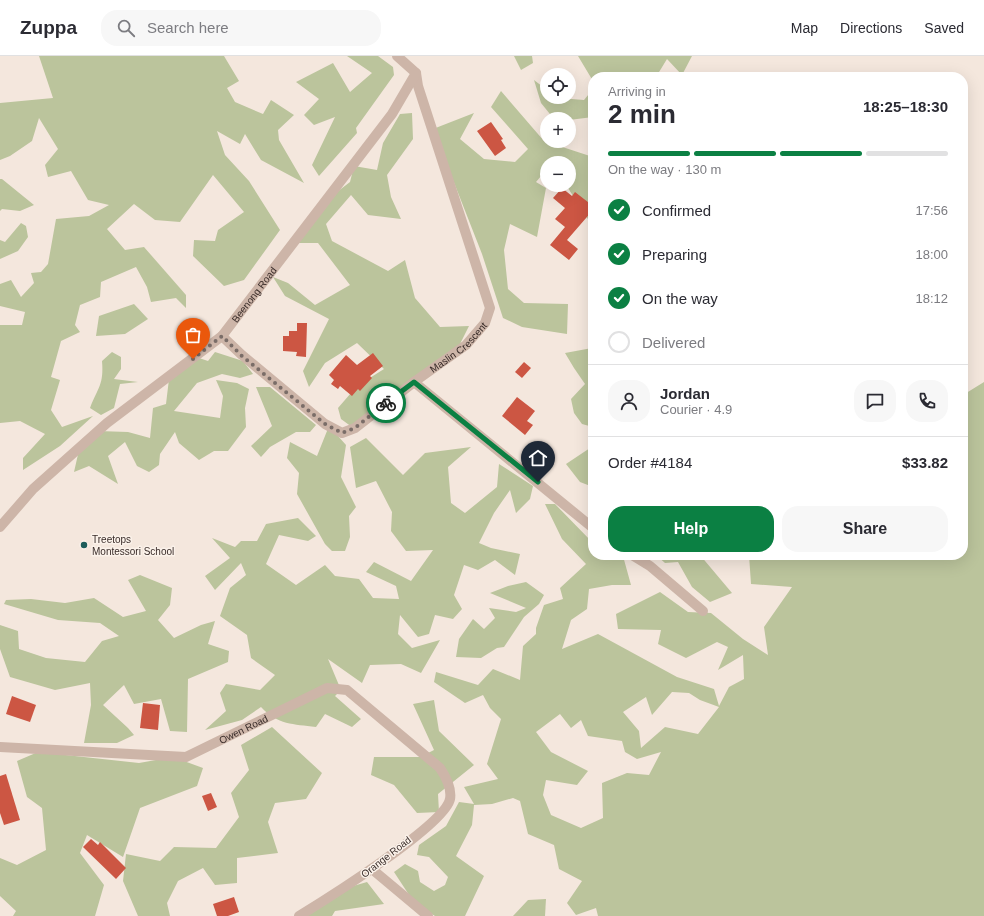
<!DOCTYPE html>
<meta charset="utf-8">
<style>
:root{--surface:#fff;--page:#f7f7f7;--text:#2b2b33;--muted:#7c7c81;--line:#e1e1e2;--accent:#0b8043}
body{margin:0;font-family:Helvetica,sans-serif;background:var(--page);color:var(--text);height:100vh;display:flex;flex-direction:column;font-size:15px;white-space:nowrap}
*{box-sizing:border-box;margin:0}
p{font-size:13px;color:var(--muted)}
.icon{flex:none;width:22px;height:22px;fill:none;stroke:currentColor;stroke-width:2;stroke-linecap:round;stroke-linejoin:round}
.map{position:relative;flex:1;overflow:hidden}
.panel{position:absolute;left:588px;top:16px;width:380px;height:488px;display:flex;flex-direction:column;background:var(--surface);border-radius:16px;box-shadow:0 4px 16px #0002}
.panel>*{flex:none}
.controls{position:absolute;left:540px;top:12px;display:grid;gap:8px}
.controls a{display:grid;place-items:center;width:36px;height:36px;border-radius:50%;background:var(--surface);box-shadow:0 4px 16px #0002;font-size:20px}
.pin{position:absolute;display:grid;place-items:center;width:34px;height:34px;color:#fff;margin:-41px -17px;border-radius:50% 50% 50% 0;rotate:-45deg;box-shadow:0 0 4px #0007}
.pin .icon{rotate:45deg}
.courier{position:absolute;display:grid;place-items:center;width:40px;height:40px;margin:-20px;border:3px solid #0b8043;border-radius:50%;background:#fff;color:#222;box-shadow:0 1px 5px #0007}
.overview em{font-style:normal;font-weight:700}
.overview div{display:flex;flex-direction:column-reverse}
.overview{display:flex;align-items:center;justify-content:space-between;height:68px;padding:0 20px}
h1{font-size:26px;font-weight:700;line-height:30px}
.bar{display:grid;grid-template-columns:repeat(4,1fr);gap:6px 4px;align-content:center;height:48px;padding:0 20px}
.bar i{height:5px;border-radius:3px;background:var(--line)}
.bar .current{background:var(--accent)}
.bar p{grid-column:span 4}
.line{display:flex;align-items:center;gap:10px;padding:0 20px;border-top:1px solid var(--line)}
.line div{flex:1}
.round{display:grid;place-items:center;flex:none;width:42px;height:42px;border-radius:16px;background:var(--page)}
ol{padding:0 20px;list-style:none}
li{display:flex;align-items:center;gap:12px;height:44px}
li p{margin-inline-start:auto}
li .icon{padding:4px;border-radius:50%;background:var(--accent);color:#fff;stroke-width:4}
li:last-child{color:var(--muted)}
li i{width:22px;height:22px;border:2px solid var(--line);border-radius:50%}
.primary-button{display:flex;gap:8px;margin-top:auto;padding:8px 20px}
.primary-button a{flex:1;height:46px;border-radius:16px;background:var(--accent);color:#fff;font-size:16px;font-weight:700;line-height:46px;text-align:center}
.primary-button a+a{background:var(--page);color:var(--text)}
header{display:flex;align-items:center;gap:24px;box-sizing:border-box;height:56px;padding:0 20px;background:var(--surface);border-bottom:1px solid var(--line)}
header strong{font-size:19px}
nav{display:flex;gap:22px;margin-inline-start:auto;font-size:14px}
.search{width:280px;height:36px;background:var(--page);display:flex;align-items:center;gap:10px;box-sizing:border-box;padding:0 14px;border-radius:16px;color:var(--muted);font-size:15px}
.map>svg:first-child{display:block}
.green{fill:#bbc49c;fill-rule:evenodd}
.building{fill:#cc5643}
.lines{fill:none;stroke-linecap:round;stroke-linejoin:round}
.minor{stroke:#cdb5a8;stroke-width:10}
.tertiary{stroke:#cdb5a8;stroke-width:10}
.done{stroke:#7a6d68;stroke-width:4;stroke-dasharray:0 7.2}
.route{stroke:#0b8043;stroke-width:5}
.poi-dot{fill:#1c5d5b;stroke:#fbf2ea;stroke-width:1.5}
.labels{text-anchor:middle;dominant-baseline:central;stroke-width:3;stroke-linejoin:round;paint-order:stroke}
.street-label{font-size:10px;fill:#392c29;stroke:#fbf2ea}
.poi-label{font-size:10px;fill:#392c29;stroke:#fbf2ea;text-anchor:start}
</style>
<header>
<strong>Zuppa</strong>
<div class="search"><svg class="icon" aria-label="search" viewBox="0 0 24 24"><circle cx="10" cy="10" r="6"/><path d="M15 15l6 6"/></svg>Search here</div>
<nav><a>Map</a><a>Directions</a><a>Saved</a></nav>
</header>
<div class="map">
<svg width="984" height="860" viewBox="0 0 984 860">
<rect width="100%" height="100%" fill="#f4e7dd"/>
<!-- green -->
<g class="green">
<path d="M 39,0 L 224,0 L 239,25 L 227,32 L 235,46 L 263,58 L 271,44 L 294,59 L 278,74 L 279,84 L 304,127 L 261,104 L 245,78 L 240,88 L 217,75 L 225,99 L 249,125 L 280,174 L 244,224 L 224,230 L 193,200 L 194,184 L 215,185 L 218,174 L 244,156 L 213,119 L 180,166 L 155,164 L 134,148 L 107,173 L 125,194 L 144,191 L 186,239 L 186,252 L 176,242 L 151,246 L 147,231 L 136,211 L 101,226 L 100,241 L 80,249 L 75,269 L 80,276 L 61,285 L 51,321 L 60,324 L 51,354 L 62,371 L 93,360 L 60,390 L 23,414 L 23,402 L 45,378 L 20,365 L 0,367 L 0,269 L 22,269 L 25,256 L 0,250 L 0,228 L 11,224 L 21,241 L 34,227 L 31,217 L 41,216 L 48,208 L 56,163 L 89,160 L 109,149 L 88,144 L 71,115 L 48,121 L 45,109 L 58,93 L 39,62 L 32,85 L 10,100 L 0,104 L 0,47 L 53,42 Z"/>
<path d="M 347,0 L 378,0 L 393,11 L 394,19 L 356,72 L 357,77 L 319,120 L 312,109 L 335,61 L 314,69 L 304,59 L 319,43 L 296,26 L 333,7 L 350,36 L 372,17 Z"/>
<path d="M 514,0 L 532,0 L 533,7 L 521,14 Z"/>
<path d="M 578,0 L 692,0 L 682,19 L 667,3 L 656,21 L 593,21 L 593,25 Z"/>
<path d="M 534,24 L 547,34 L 547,41 L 584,44 L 593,33 L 593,61 L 569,64 L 554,63 L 541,47 Z"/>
<path d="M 501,35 L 544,85 L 593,101 L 593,171 L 566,129 L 569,129 L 569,107 L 547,107 L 547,113 L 536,126 L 546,132 L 537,181 L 510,168 L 504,194 L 508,233 L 524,247 L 568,248 L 567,278 L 522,271 L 503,262 L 482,198 L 433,73 L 474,57 L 460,83 L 484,103 L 515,106 L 528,93 L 491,51 Z"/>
<path d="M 412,57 L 413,83 L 387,119 L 391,141 L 401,163 L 368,159 L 351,139 L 326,168 L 332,185 L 388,215 L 405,204 L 415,242 L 440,271 L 469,270 L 453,302 L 356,374 L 341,363 L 338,352 L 357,330 L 384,313 L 357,287 L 325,307 L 309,331 L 303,315 L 329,263 L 285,240 L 273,221 L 288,227 L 315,249 L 350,229 L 318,187 L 298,187 L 337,136 L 350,126 L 354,110 L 377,114 L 383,87 L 400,58 Z"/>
<path d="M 0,123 L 2,123 L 34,149 L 20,155 L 2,153 L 0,155 Z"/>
<path d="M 21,167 L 26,170 L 28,181 L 18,195 L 0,203 L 0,184 L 5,186 Z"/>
<path d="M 134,248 L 148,263 L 125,278 L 96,280 L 99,260 Z"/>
<path d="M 592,292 L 593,298 L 593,371 L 582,368 L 574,357 L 571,343 L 585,328 L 574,312 L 565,297 Z"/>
<path d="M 112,296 L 121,301 L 121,313 L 114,323 L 138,326 L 120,328 L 114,352 L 101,359 L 90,352 C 98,331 104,329 102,305 Z"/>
<path d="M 215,296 L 243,305 L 253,318 L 240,322 L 222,318 L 197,327 L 174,355 L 220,362 L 223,340 L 216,324 L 237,327 L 249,333 L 245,352 L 246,371 L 228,395 L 214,395 L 199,404 L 179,387 L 175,376 L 160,398 L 159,409 L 149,416 L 137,410 L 125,386 L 108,400 L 118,428 L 89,410 L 74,416 L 79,394 L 98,375 L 128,376 L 150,382 L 153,352 L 166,348 L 169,323 L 196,301 L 208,305 Z"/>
<path d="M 984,326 L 984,860 L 598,860 L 596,852 L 576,859 L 567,847 L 582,825 L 559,813 L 554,789 L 528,778 L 520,745 L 513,742 L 492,748 L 474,749 L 472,769 L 456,800 L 484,820 L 465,860 L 435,860 L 415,848 L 394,816 L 405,808 L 418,815 L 420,826 L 434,835 L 445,829 L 448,821 L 429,801 L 417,799 L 419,789 L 446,770 L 459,746 L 474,748 L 464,731 L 498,723 L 487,708 L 501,663 L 490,652 L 483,639 L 465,647 L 434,626 L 436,616 L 478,629 L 493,613 L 520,624 L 523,590 L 536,578 L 536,572 L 544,549 L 563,543 L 560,532 L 586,508 L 562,483 L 545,448 L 555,448 L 593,487 L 593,499 L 623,500 L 631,529 L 612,529 L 589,533 L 587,553 L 571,564 L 562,593 L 598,578 L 677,621 L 714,633 L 719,650 L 729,631 L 744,623 L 743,599 L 718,614 L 728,591 L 717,586 L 686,602 L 658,588 L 661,574 L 618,573 L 616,558 L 660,536 L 688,556 L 711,557 L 743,583 L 768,599 L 764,571 L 792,531 L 751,528 L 749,499 L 963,499 L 963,339 ZM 672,636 L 689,637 L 700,644 L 719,651 L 698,678 L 665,671 L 641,692 L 639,675 L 623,656 L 646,641 L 652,659 ZM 560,658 L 571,672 L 581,664 L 588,680 L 622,685 L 625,696 L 637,703 L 661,696 L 649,719 L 627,717 L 602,727 L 603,762 L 581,772 L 551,759 L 543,739 L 546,724 L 577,729 L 588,715 L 551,696 L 536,676 Z"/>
<path d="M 256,331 L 270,331 L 316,369 L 310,376 L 296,376 L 270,391 L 261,401 L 251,390 L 272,370 Z"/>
<path d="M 329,370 L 346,389 L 341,421 L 356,451 L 349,460 L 350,481 L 345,495 L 332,495 L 325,488 L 297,438 L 299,417 L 287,402 L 290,386 L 317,400 Z"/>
<path d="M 366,382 L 403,419 L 425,397 L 471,391 L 448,411 L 451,447 L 465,457 L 497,431 L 499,408 L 533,430 L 530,443 L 516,457 L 510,434 L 494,457 L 479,487 L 491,492 L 520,498 L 515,519 L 495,504 L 478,514 L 464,509 L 454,539 L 462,553 L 453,563 L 435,559 L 429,578 L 418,581 L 400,559 L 398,578 L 412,592 L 440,584 L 421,617 L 401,608 L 370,609 L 362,627 L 328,603 L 341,634 L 335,640 L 361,663 L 352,671 L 325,658 L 316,671 C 293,668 278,669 261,651 L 242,664 L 205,674 L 226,655 L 220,637 L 226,628 L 260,634 L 275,619 L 251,602 L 247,579 L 220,560 L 230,532 L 246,519 L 241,507 L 215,534 L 205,520 L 230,502 L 212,482 L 235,491 L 241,485 L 257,485 L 266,468 L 298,462 L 316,480 L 308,485 L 279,479 L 266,508 L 296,529 L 325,509 L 335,520 L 359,523 L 373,542 L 399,543 L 396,530 L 366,516 L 374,506 L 411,525 L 433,494 L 406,495 L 391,475 L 392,456 L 376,425 L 356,432 L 350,391 Z"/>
<path d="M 593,390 L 593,431 L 580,426 L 566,408 Z"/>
<path d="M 656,499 L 700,499 L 732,537 L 710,546 L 692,531 L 678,506 L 665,507 Z"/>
<path d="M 140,519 L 172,532 L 170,549 L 158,564 L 174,582 L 201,569 L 215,565 L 208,588 L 229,595 L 228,606 L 188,623 L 187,676 L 170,675 L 161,643 L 134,648 L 124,629 L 103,649 L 128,672 L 134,679 L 117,687 L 84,687 L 91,649 L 90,627 L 55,634 L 10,621 L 0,593 L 0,569 L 18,575 L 19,593 L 46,602 L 85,606 L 102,585 L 119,580 L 100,567 L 58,564 L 4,548 L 6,544 L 31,543 L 65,547 L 94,542 L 123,561 L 146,555 L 128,524 Z"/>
<path d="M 526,526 L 544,539 L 539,548 L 524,561 L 504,591 L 497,592 L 481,602 L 456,601 L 459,583 L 473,563 L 484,573 L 495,562 L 489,552 L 516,556 L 526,552 L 490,537 L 508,530 Z"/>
<path d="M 434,644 L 439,675 L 474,709 L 438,738 L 439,756 L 417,757 L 394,729 L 371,719 L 374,701 L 420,701 L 434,694 L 413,648 Z"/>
<path d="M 272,671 L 322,717 L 306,743 L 275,747 L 268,766 L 278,797 L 237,802 L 237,827 L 215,829 L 203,812 L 178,825 L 167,847 L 170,860 L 138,860 L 123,825 L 126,798 L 160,805 L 174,791 L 216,792 L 239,761 L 231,737 L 249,714 L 241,689 Z"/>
<path d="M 38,696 L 139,707 L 173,701 L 203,712 L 197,730 L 140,752 L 123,801 L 87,779 L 80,797 L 104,829 L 95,860 L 13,860 L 16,855 L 0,840 L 0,802 L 17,809 L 46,794 L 42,752 L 27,741 L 17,705 Z"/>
<path d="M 367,826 L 384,848 L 335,855 L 332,860 L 301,860 L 329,837 Z"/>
<path d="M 546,843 L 545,860 L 513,860 L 528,844 Z"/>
</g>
<!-- building -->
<g class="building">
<path d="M 491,66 L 503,83 L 501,84 L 506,92 L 495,100 L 477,75 Z"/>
<path d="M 562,132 L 572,140 L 575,136 L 593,150 L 593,154 L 567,184 L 578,193 L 569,204 L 550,189 L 565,171 L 555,163 L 565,152 L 553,142 Z"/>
<path d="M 297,267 L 307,267 L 306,301 L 296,300 L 297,296 L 283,295 L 283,280 L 289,280 L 289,275 L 297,275 Z"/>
<path d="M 373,297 L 383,310 L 370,320 L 372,322 L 360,335 L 358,333 L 352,340 L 340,330 L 338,333 L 331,328 L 334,324 L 329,319 L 346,299 L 357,309 Z"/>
<path d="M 524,306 L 531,312 L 522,322 L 515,316 Z"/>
<path d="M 517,341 L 535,355 L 527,365 L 533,369 L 525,379 L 502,360 Z"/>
<path d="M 12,640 L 36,649 L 30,666 L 6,658 Z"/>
<path d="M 143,647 L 160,649 L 158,674 L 140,672 Z"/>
<path d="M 6,718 L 20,764 L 4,769 L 0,757 L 0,720 Z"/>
<path d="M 211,737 L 217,751 L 208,755 L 202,740 Z"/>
<path d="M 91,783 L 98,789 L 100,786 L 126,812 L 116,823 L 83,791 Z"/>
<path d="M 234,841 L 239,856 L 228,860 L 217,860 L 213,848 Z"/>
</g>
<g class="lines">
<!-- minor -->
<g class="minor">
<path id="s1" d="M 222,280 L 242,299 L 325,368 L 342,377 L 355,372 L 414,326 L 466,289 L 485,267 L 490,252 L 418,30 L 416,17"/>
<path d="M 414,326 L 593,472"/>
<path d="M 632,499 L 650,510 L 703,555"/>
<path id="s2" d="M 0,691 L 186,701 L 327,632 L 347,634 L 440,712 C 446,721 452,732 450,743 C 445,769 325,844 299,860"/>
<path d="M 373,814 L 428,860"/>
</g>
<!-- tertiary -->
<path class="tertiary" id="s3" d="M 0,471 L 33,433 L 107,367 L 222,280 L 392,58 L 416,17 L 397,0"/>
</g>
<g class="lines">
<!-- done -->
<path class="done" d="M 193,303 L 222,280 L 242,300 L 325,368 L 342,377 L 355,372 L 386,347"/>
<!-- route -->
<path class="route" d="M 386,347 L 414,326 L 538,426"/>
</g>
<!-- markers -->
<circle class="poi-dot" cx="84" cy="489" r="4"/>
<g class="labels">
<!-- street labels -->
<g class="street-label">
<text stroke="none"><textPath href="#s3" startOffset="346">Beenong Road</textPath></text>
<text stroke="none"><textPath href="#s1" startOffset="300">Maslin Crescent</textPath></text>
<text stroke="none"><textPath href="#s2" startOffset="250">Owen Road</textPath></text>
<text transform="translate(386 801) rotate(-38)">Orange Road</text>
</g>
<!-- poi labels -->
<g class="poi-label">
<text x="92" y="483">Treetops<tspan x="92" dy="12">Montessori School</tspan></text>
</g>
</g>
</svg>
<div class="controls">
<a><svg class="icon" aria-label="locate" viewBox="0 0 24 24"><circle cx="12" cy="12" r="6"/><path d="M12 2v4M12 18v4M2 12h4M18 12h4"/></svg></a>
<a>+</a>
<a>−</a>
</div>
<div class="pin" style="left:193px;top:303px;background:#ea580c"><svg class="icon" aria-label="bag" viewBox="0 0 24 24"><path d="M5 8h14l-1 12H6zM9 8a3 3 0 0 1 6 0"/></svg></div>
<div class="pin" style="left:538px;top:426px;background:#1f2937"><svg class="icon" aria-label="home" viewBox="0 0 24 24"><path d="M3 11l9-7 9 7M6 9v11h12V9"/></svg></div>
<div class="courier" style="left:386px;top:347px"><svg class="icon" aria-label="bike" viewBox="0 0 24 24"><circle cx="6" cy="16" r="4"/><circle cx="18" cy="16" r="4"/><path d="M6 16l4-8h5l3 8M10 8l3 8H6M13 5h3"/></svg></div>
<section class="panel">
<div class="overview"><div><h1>2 min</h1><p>Arriving in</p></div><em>18:25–18:30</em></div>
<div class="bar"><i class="current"></i><i class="current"></i><i class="current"></i><i></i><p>On the way · 130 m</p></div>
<ol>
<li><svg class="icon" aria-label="check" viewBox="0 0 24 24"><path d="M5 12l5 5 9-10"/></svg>Confirmed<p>17:56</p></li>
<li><svg class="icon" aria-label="check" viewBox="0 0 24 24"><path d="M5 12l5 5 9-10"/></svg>Preparing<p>18:00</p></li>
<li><svg class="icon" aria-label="check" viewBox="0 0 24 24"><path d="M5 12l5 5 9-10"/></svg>On the way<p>18:12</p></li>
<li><i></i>Delivered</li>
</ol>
<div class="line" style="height:72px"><a class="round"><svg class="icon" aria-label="person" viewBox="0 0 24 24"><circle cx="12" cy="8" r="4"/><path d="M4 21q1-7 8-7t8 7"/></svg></a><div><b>Jordan</b><p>Courier · 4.9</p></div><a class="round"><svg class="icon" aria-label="chat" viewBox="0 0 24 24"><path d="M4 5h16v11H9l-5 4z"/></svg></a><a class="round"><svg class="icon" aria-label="phone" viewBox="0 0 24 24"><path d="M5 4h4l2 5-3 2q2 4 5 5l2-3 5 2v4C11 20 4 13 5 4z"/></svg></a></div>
<div class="line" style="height:52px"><div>Order #4184</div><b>$33.82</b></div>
<div class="primary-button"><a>Help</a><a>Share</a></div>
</section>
</div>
